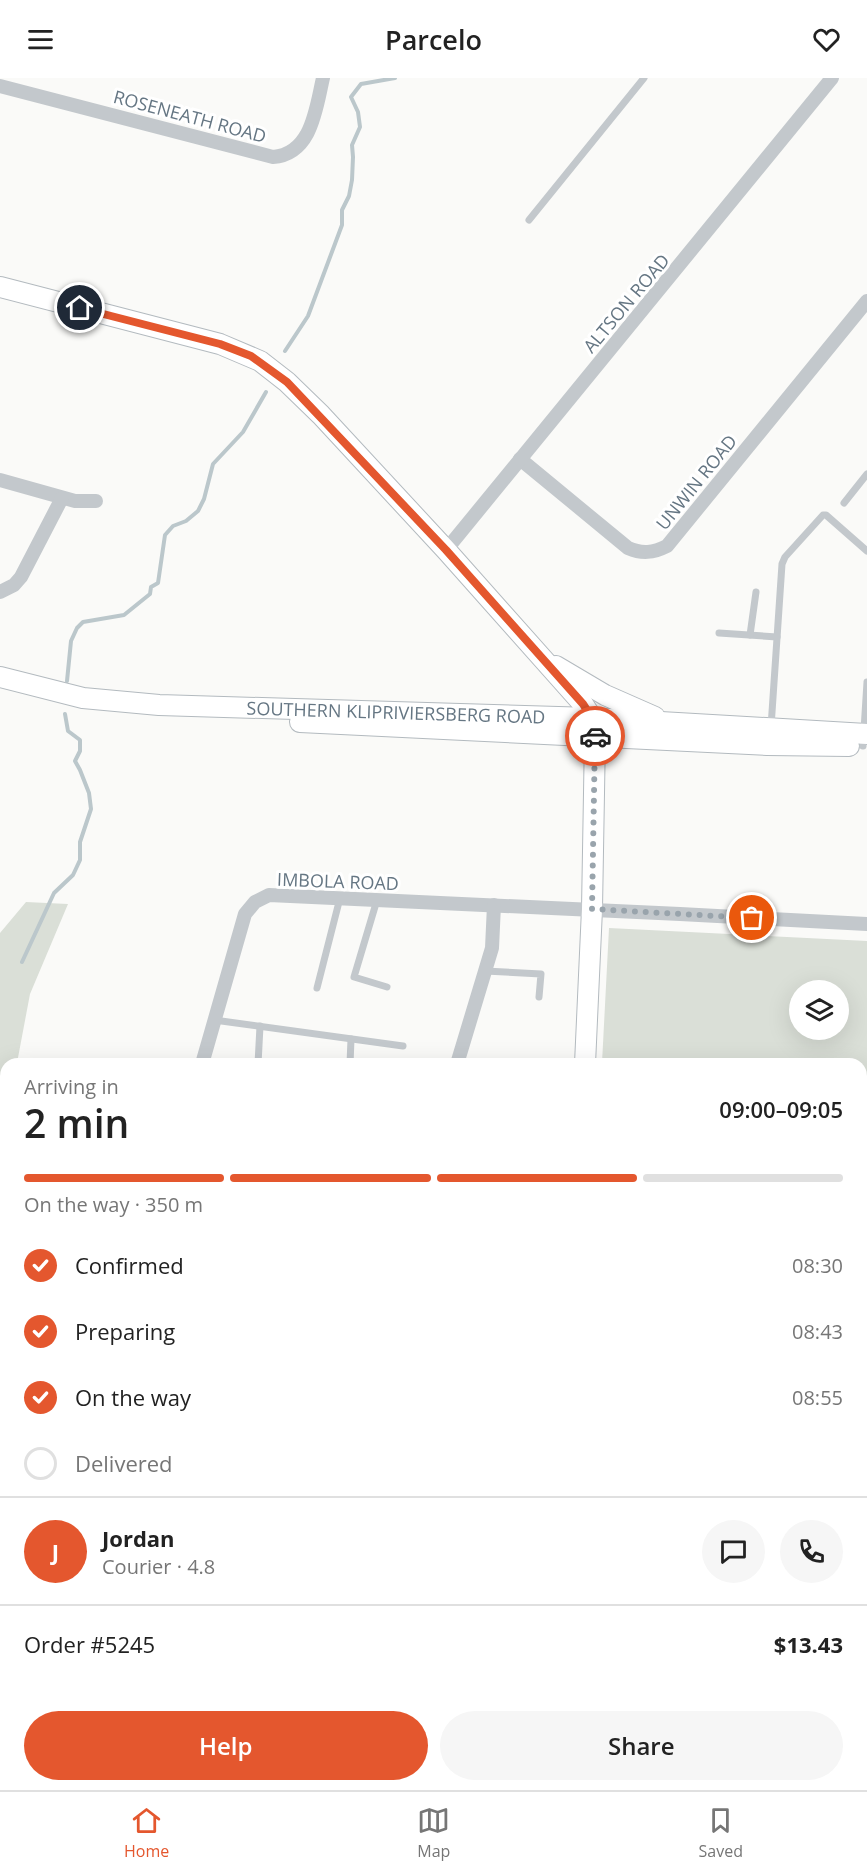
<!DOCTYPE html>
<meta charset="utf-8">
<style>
:root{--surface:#fff;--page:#f6f6f6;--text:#222;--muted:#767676;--line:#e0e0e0;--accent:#e4572e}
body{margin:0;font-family:"Open Sans",sans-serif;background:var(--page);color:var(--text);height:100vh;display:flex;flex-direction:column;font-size:22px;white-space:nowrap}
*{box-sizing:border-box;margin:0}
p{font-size:20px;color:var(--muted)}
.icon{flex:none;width:33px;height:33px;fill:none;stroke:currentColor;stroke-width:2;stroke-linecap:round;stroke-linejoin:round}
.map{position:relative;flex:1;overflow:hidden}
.sheet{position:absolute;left:0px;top:980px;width:867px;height:734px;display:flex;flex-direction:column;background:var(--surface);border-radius:18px 18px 0 0;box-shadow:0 6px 24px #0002}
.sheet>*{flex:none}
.buttons{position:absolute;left:789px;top:902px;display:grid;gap:12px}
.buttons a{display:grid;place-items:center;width:60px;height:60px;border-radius:50%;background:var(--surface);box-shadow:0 6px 24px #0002;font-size:30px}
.pin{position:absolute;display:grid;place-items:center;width:51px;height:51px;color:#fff;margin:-26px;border:3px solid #fff;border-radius:50%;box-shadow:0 2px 6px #0007}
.courier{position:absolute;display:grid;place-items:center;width:60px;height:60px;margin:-30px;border:4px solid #e4572e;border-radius:50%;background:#fff;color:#222;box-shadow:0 2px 8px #0007}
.summary em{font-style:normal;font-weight:600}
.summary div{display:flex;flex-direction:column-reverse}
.summary{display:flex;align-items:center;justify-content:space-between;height:102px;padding:0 24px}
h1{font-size:39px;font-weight:600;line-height:45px}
.bar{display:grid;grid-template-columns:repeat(4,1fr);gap:9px 6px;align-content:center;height:72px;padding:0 24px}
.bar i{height:8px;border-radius:4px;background:var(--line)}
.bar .active{background:var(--accent)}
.bar p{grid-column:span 4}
.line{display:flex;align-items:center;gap:15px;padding:0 24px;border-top:2px solid var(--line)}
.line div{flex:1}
.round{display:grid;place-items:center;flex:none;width:63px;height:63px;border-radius:32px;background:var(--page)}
ol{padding:0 24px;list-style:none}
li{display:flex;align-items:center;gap:18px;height:66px}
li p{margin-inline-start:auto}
li .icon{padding:6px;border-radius:50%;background:var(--accent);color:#fff;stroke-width:4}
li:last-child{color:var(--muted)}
li i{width:33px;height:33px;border:3px solid var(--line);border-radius:50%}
.cta{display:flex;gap:12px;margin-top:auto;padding:12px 24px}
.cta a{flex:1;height:69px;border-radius:36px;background:var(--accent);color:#fff;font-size:24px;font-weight:600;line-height:69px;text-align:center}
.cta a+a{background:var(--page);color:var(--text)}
header{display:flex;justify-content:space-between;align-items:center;height:78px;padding:0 24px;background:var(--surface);font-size:27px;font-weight:600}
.tabs{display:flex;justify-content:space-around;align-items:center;height:84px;border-top:2px solid var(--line);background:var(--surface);font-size:16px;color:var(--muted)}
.tabs a{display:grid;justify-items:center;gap:3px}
.tabs .active{color:var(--accent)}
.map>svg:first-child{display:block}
.green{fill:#dadfd7;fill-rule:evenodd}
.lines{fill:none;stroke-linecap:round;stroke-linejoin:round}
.stream{stroke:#bbc7cb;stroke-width:4}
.building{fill:#aab3b9}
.secondary-casing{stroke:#b3babf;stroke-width:22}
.lane{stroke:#c3c8cc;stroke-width:7}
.street{stroke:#c3c8cc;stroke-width:14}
.secondary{stroke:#fff;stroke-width:20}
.done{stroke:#99a4ac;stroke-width:6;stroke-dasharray:0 10.8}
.route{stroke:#e4572e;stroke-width:8}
.labels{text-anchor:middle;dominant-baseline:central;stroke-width:6;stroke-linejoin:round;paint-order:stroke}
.street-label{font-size:18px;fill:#657683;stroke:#fff}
</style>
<header><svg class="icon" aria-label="menu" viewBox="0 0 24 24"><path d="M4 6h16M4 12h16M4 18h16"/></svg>Parcelo<svg class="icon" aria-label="heart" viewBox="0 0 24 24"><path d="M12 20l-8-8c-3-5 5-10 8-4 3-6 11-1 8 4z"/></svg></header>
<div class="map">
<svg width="867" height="1712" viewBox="0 0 867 1712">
<rect width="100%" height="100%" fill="#fafaf8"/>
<!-- green -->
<g class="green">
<path d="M 26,824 L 68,826 L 30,916 L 17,985 L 6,986 L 6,1014 L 0,1021 L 0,855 Z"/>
<path d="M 609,850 L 867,863 L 867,1040 L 861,1039 L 861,986 L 602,985 ZM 800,912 L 838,912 L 838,951 L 800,951 Z"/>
</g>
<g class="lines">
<!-- stream -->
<g class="stream">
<path d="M 285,273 L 308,238 L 342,147 L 342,132 L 349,118 L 352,102 L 353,79 L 352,67 L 360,49 L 358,34 L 351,19 L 361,6 L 395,0"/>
<path d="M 67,603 L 71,563 L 77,550 L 83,544 L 124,537 L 150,516 L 151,509 L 158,505 L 165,457 L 173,448 L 186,443 L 198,433 L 204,421 L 213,386 L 243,354 L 266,314"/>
<path d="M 22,884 L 54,815 L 73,797 L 80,782 L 80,764 L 91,731 L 89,715 L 80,692 L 75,683 L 80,673 L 80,662 L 68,653 L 65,636"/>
</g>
</g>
<!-- building -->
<g class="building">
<path d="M 861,1331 L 867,1332 L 867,1345 L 861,1344 Z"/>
<rect x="861" y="1450" width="6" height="22"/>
<path d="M 867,1496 L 867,1524 L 861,1524 L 861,1501 L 865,1501 Z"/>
<path d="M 861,1579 L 865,1579 L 865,1583 L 867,1583 L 867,1607 L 861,1606 Z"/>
<path d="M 861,1634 L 867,1635 L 867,1649 L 861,1649 Z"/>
<path d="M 861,1701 L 867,1701 L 867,1712 L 859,1712 Z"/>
<rect x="703" y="1707" width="28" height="5"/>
<rect x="754" y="1707" width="20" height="5"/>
<rect x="786" y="1707" width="23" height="5"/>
<rect x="829" y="1707" width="21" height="5"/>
</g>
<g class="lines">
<defs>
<g id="secondary">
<path d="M 0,209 L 220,266 L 260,283 L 287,304 L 321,337 L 446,472 L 583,626 L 592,640 L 595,657 L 592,831 L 585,986"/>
<path d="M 556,588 L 605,617 L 655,639"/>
<path id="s1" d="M 0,599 L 83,620 L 159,627 L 592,640 L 867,656"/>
<path d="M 300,644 L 767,667 L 849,668"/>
<path d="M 551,1712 L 551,1707"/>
</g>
</defs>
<!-- secondary casing -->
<use href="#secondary" class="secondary-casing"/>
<!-- lane -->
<g class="lane">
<path d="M 529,142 L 644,0"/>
<path d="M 844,425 L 867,396"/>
<path d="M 719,555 L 777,559"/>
<path d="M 750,557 L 756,514"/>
<path d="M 771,649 L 782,486 L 785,479 L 823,437 L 826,437 L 867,473"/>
<path d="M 863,668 L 867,604"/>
<path d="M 377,822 L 354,899 L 387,909"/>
<path d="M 485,893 L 541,896 L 539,919"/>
<path d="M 317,910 L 340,820"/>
<path d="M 214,942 L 403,968"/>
<path d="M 258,986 L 260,948"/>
<path d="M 350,986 L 351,961"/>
<path d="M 176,1712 L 178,1707"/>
</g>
<!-- street -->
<g class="street">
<path d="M 0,8 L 273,79 C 312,76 316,30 323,0"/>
<path d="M 520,381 L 628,470 C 642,476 653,475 667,468 L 867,223"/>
<path d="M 0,402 L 75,423 L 96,423"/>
<path d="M 446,472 L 832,0"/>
<path d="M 0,514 L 14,507 L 21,499 L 62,420"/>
<path d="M 202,986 L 245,836 L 255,824 L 269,817 L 680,836 L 867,846"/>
<path d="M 457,986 L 492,870 L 494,827"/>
<path d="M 861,1054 L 867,1054"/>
<path d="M 861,1295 L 867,1295"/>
<path d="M 861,1423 L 867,1423"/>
<path d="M 0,1525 L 6,1527"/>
<path d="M 861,1677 L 867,1678"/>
<path d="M 244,1709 L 253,1712"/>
<path d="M 83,1712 L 84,1707"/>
<path d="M 677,1712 L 677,1707"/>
</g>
<!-- secondary -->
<use href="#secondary" class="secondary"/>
</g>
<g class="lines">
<!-- done -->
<path class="done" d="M 595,658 L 592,831 L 752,840"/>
<!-- route -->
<path class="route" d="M 80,230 L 220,266 L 251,278 L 287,304 L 446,472 L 583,626 L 592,640 L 595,658"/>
</g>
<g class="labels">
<!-- street labels -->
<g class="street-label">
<text transform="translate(190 38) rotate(15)">ROSENEATH ROAD</text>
<text transform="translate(626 225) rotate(-50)">ALTSON ROAD</text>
<text transform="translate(696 404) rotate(-51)">UNWIN ROAD</text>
<text stroke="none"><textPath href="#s1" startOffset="399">SOUTHERN KLIPRIVIERSBERG ROAD</textPath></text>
<text transform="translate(338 803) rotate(2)">IMBOLA ROAD</text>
</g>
</g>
</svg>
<div class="buttons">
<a><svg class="icon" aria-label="layers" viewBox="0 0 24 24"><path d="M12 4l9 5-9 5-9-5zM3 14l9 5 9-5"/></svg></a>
</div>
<div class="pin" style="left:752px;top:840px;background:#ea580c"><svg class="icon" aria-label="bag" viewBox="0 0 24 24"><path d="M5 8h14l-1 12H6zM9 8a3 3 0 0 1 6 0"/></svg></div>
<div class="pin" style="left:80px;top:230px;background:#1f2937"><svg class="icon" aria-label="home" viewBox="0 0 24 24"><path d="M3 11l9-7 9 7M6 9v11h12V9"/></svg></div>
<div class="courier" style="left:595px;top:658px"><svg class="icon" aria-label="car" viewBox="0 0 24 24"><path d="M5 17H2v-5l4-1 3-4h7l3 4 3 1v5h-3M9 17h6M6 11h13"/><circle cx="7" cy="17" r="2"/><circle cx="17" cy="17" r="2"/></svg></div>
<section class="sheet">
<div class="summary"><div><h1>2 min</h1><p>Arriving in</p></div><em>09:00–09:05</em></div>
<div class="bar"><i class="active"></i><i class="active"></i><i class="active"></i><i></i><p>On the way · 350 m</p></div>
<ol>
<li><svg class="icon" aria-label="check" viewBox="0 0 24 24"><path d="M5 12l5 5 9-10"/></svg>Confirmed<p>08:30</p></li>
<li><svg class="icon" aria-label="check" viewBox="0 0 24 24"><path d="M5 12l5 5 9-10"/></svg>Preparing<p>08:43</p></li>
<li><svg class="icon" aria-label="check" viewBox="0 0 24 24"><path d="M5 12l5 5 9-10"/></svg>On the way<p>08:55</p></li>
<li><i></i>Delivered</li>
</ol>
<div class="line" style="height:108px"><b class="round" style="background:var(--accent);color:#fff">J</b><div><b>Jordan</b><p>Courier · 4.8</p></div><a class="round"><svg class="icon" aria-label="chat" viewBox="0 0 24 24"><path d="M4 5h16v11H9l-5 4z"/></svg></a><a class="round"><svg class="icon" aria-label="phone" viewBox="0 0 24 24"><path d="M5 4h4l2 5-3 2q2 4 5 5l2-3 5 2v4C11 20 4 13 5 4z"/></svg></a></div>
<div class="line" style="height:78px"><div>Order #5245</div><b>$13.43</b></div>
<div class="cta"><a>Help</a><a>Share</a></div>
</section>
</div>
<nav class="tabs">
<a class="active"><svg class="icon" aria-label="home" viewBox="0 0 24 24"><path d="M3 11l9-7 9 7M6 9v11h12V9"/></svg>Home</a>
<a><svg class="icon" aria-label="map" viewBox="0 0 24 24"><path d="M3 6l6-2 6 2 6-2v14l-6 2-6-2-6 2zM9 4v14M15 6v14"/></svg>Map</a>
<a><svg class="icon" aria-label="saved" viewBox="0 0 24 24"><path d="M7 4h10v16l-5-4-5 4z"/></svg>Saved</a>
</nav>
